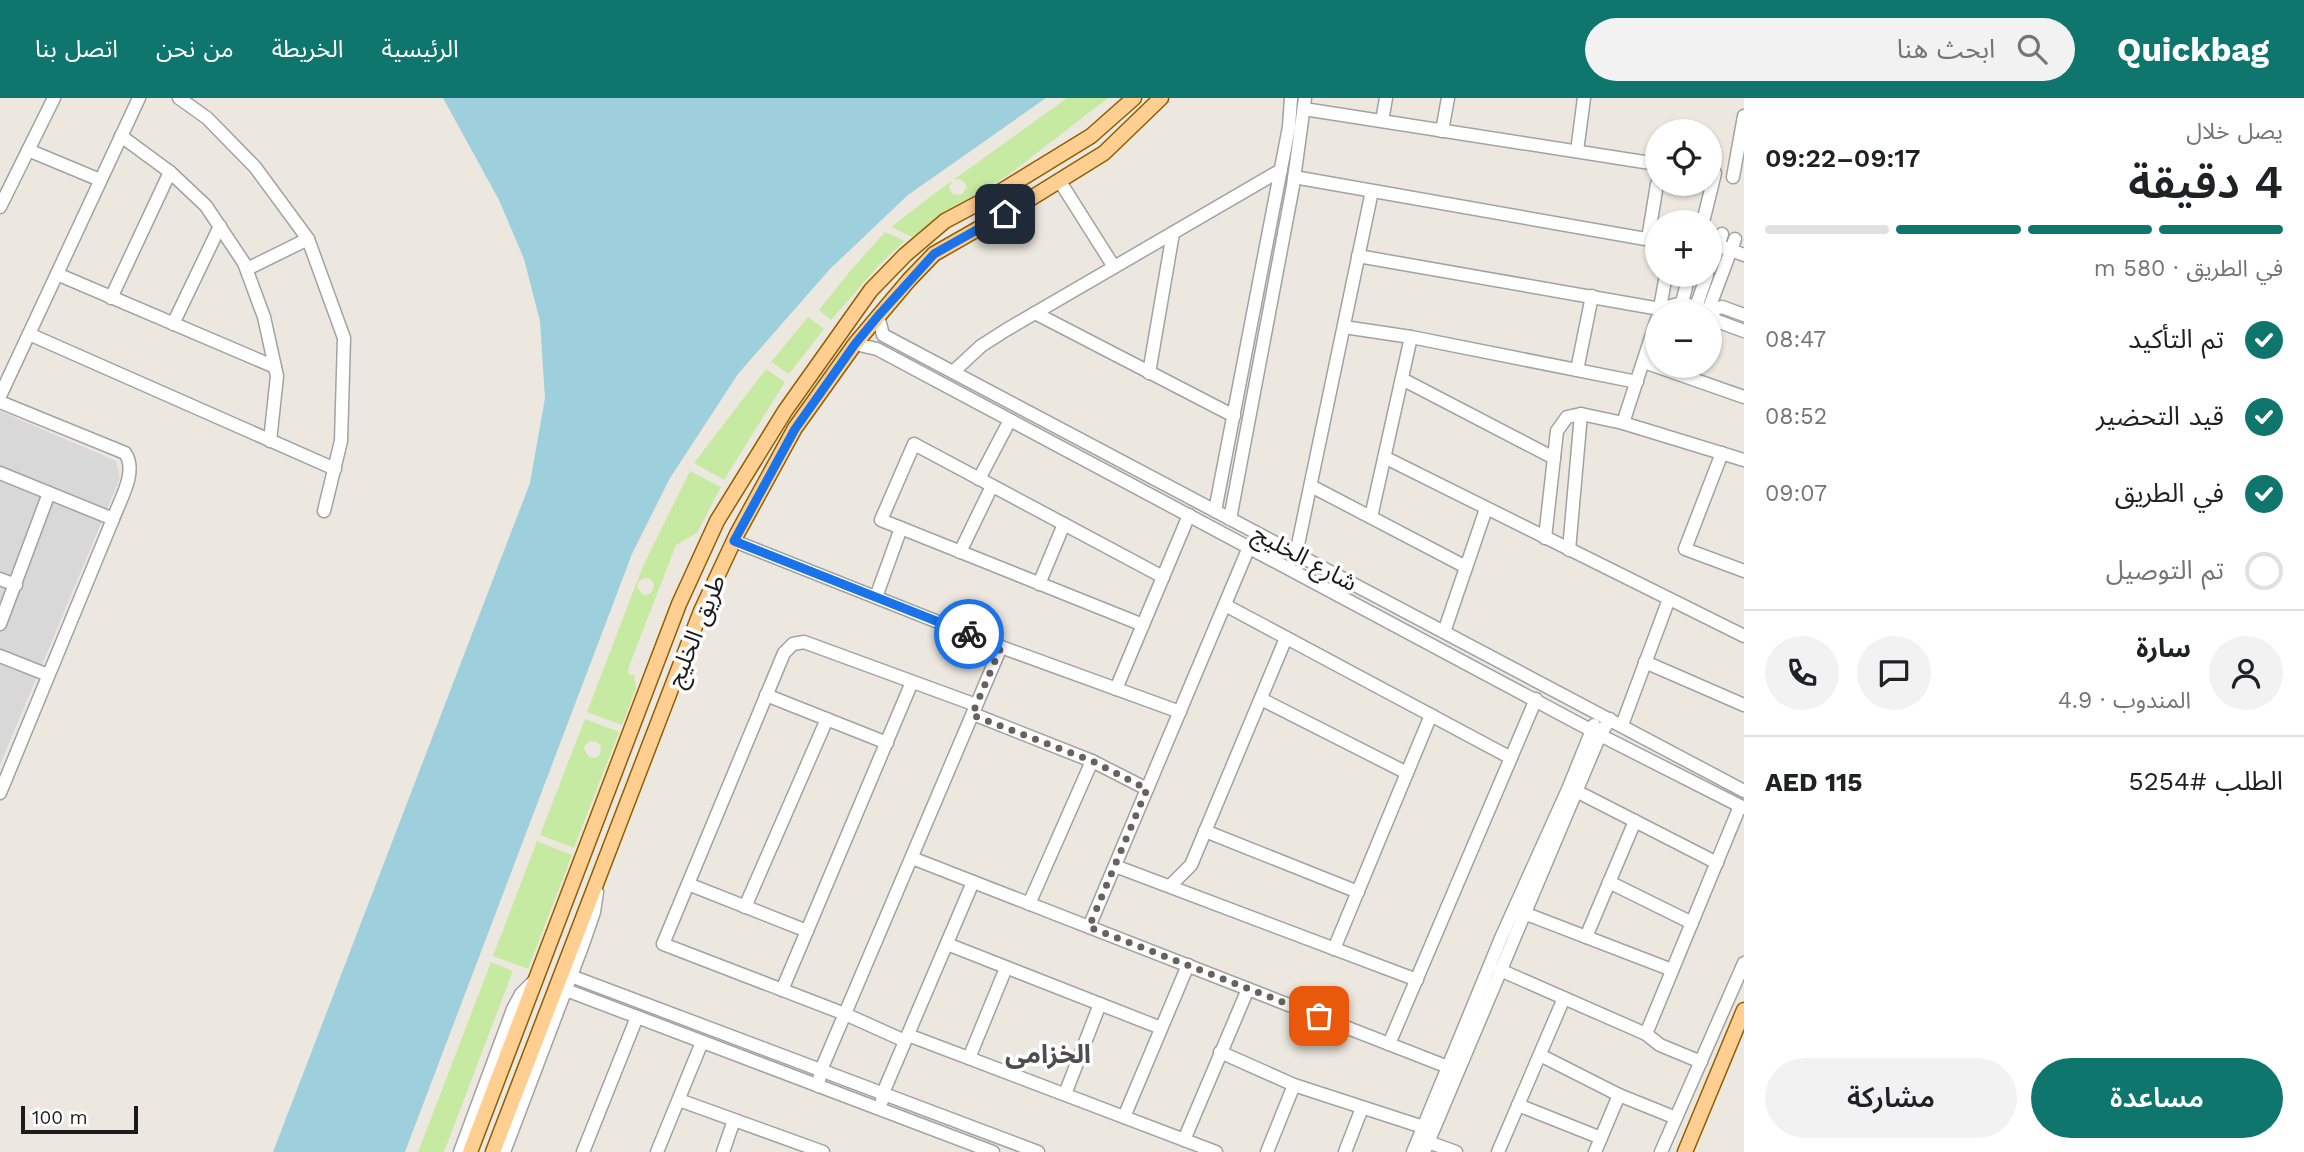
<!DOCTYPE html>
<html lang="ar">
<meta charset="utf-8">
<style>
:root{--surface:#fff;--page:#f2f2f2;--text:#202124;--muted:#757577;--line:#e0e0e0;--accent:#0f766e}
body{margin:0;font-family:"Work Sans","Noto Sans Arabic",sans-serif;background:var(--page);color:var(--text);direction:rtl;height:100vh;display:flex;flex-direction:column;font-size:26px;white-space:nowrap}
*{box-sizing:border-box;margin:0}
p{font-size:23px;color:var(--muted)}
.icon{flex:none;width:38px;height:38px;fill:none;stroke:currentColor;stroke-width:2;stroke-linecap:round;stroke-linejoin:round}
.map{position:relative;flex:1;overflow:hidden;direction:ltr}
.sheet{display:flex;flex-direction:column;background:var(--surface);width:560px}
.sheet>*{flex:none}
.controls{position:absolute;left:1645px;top:21px;display:grid;gap:14px}
.controls a{display:grid;place-items:center;width:77px;height:77px;border-radius:50%;background:var(--surface);box-shadow:0 2px 5px #0004;font-size:35px}
.scale{position:absolute;left:21px;bottom:18px;width:117px;box-sizing:border-box;padding-left:7px;border:4px solid #1b1b1b;border-top:0;font-size:19px;line-height:24px;white-space:nowrap;color:#1b1b1b;-webkit-text-stroke:5px #fff;paint-order:stroke}
.pin{position:absolute;display:grid;place-items:center;width:60px;height:60px;color:#fff;margin:-30px;border-radius:14px;box-shadow:0 4px 10px #0006}
.courier{position:absolute;display:grid;place-items:center;width:70px;height:70px;margin:-35px;border:5px solid #1a73e8;border-radius:50%;background:#fff;color:#222;box-shadow:0 2px 9px #0007}
.headline em{font-style:normal;font-weight:600}
.headline div{display:flex;flex-direction:column-reverse}
.headline{display:flex;align-items:center;justify-content:space-between;height:119px;padding:0 21px}
h1{font-size:46px;font-weight:600;line-height:52px}
.bar{display:grid;grid-template-columns:repeat(4,1fr);gap:10px 7px;align-content:center;height:84px;padding:0 21px}
.bar i{height:9px;border-radius:5px;background:var(--line)}
.bar .selected{background:var(--accent)}
.bar p{grid-column:span 4}
.line{display:flex;align-items:center;gap:18px;padding:0 21px;border-top:2px solid var(--line)}
.line div{flex:1}
.round{display:grid;place-items:center;flex:none;width:74px;height:74px;border-radius:37px;background:var(--page)}
ol{padding:0 21px;list-style:none}
li{display:flex;align-items:center;gap:21px;height:77px}
li p{margin-inline-start:auto}
li .icon{padding:7px;border-radius:50%;background:var(--accent);color:#fff;stroke-width:4}
li:last-child{color:var(--muted)}
li i{width:38px;height:38px;border:4px solid var(--line);border-radius:50%}
.button{display:flex;gap:14px;margin-top:auto;padding:14px 21px}
.button a{flex:1;height:80px;border-radius:42px;background:var(--accent);color:#fff;font-size:28px;font-weight:600;line-height:80px;text-align:center}
.button a+a{background:var(--page);color:var(--text)}
header{display:flex;align-items:center;gap:42px;box-sizing:border-box;height:98px;padding:0 35px;background:var(--accent);color:#fff}
header strong{font-size:33px}
nav{display:flex;gap:38px;margin-inline-start:auto;font-size:24px}
.search{width:490px;height:63px;background:var(--page);display:flex;align-items:center;gap:18px;box-sizing:border-box;padding:0 24px;border-radius:38px;color:var(--muted);font-size:26px}
main{display:flex;flex:1;min-height:0}
.map>svg:first-child{display:block}
.residential{fill:#d9d8d8}
.grass{fill:#c7eaa2;fill-rule:evenodd}
.water{fill:#9dcfdd}
.lines{fill:none;stroke-linecap:round;stroke-linejoin:round}
.minor-casing{stroke:#a2a2a2;stroke-width:15}
.major-casing{stroke:#915f00;stroke-width:17}
.minor{stroke:#fff;stroke-width:12}
.major{stroke:#ffcf92;stroke-width:14}
.done{stroke:#646360;stroke-width:7;stroke-dasharray:0 12.6}
.route{stroke:#1a73e8;stroke-width:9}
.labels{text-anchor:middle;dominant-baseline:central;stroke-width:7;stroke-linejoin:round;paint-order:stroke}
.street-label{font-size:24px;fill:#1b1b1b;stroke:#fff}
.neighbourhood-label{font-size:26px;font-weight:bold;fill:#4e4e4e;stroke:#fff}
</style>
<header>
<strong>Quickbag</strong>
<div class="search"><svg class="icon" aria-label="search" viewBox="0 0 24 24"><circle cx="10" cy="10" r="6"/><path d="M15 15l6 6"/></svg>ابحث هنا</div>
<nav><a>الرئيسية</a><a>الخريطة</a><a>من نحن</a><a>اتصل بنا</a></nav>
</header>
<main>
<section class="sheet">
<div class="headline"><div><h1>4 دقيقة</h1><p>يصل خلال</p></div><em>09:17–09:22</em></div>
<div class="bar"><i class="selected"></i><i class="selected"></i><i class="selected"></i><i></i><p>في الطريق · 580 m</p></div>
<ol>
<li><svg class="icon" aria-label="check" viewBox="0 0 24 24"><path d="M5 12l5 5 9-10"/></svg>تم التأكيد<p>08:47</p></li>
<li><svg class="icon" aria-label="check" viewBox="0 0 24 24"><path d="M5 12l5 5 9-10"/></svg>قيد التحضير<p>08:52</p></li>
<li><svg class="icon" aria-label="check" viewBox="0 0 24 24"><path d="M5 12l5 5 9-10"/></svg>في الطريق<p>09:07</p></li>
<li><i></i>تم التوصيل</li>
</ol>
<div class="line" style="height:126px"><a class="round"><svg class="icon" aria-label="person" viewBox="0 0 24 24"><circle cx="12" cy="8" r="4"/><path d="M4 21q1-7 8-7t8 7"/></svg></a><div><b>سارة</b><p>المندوب · 4.9</p></div><a class="round"><svg class="icon" aria-label="chat" viewBox="0 0 24 24"><path d="M4 5h16v11H9l-5 4z"/></svg></a><a class="round"><svg class="icon" aria-label="phone" viewBox="0 0 24 24"><path d="M5 4h4l2 5-3 2q2 4 5 5l2-3 5 2v4C11 20 4 13 5 4z"/></svg></a></div>
<div class="line" style="height:91px"><div>الطلب #5254</div><b>AED 115</b></div>
<div class="button"><a>مساعدة</a><a>مشاركة</a></div>
</section>
<div class="map">
<svg width="1744" height="1054" viewBox="0 0 1744 1054">
<rect width="100%" height="100%" fill="#ede8df"/>
<!-- residential -->
<path class="residential" d="M 0,313 L 116,363 L 120,380 L 0,667 Z"/>
<!-- grass -->
<g class="grass">
<path d="M 1067,0 L 1108,0 L 1007,78 L 942,116 L 912,139 L 891,129 L 931,98 ZM 959,81 L 964,84 L 967,89 L 962,96 L 957,97 L 951,95 L 949,89 L 953,82 Z"/>
<path d="M 885,134 L 905,143 L 880,166 L 831,222 L 819,212 L 851,172 Z"/>
<path d="M 808,219 L 824,231 L 789,276 L 771,264 Z"/>
<path d="M 766,271 L 785,284 L 724,382 L 694,365 Z"/>
<path d="M 690,373 L 721,389 L 697,435 L 676,447 L 628,571 L 629,577 L 634,576 L 636,590 L 622,627 L 587,614 L 643,468 ZM 644,480 L 650,481 L 654,486 L 652,494 L 647,497 L 642,496 L 637,489 L 639,483 Z"/>
<path d="M 585,621 L 619,634 L 574,750 L 540,737 ZM 591,643 L 597,644 L 601,648 L 600,657 L 595,660 L 589,659 L 584,651 L 586,646 Z"/>
<path d="M 537,743 L 572,757 L 528,871 L 493,858 Z"/>
<path d="M 491,864 L 513,873 L 444,1054 L 418,1054 Z"/>
</g>
<!-- water -->
<path class="water" d="M 443,0 L 1046,0 L 908,97 L 830,171 L 738,276 L 670,380 L 632,456 L 405,1054 L 273,1054 L 530,385 L 545,300 L 540,223 L 524,161 L 499,102 Z"/>
<g class="lines">
<defs>
<g id="minor">
<path d="M 179,0 L 207,20 L 255,69 L 308,141 L 344,240 L 341,343 L 324,413"/>
<path d="M 1304,11 L 1657,66"/>
<path d="M 1382,23 L 1386,0"/>
<path d="M 1442,33 L 1448,0"/>
<path d="M 121,38 L 170,74 L 206,108 L 244,165 L 264,219 L 277,278 L 270,343"/>
<path d="M 28,52 L 100,82"/>
<path d="M 1577,53 L 1584,0"/>
<path d="M 1294,79 L 1657,143"/>
<path d="M 1733,79 L 1744,18"/>
<path d="M 1059,82 L 1114,169"/>
<path d="M 0,109 L 54,0"/>
<path d="M 1703,124 L 1715,75"/>
<path d="M 1648,141 L 1657,86"/>
<path d="M 1735,141 L 1708,213 L 1717,223 L 1744,233"/>
<path d="M 1710,144 L 1744,157"/>
<path d="M 1358,158 L 1660,211 L 1682,205 L 1708,213 L 1722,209 L 1744,217"/>
<path d="M 1710,170 L 1722,136"/>
<path d="M 247,171 L 308,141"/>
<path d="M 57,176 L 275,269"/>
<path d="M 111,200 L 170,74"/>
<path d="M 1682,205 L 1689,177"/>
<path d="M 1696,209 L 1707,177"/>
<path d="M 1035,215 L 1234,318"/>
<path d="M 1659,215 L 1666,177"/>
<path d="M 878,218 L 883,237 L 1744,693"/>
<path d="M 173,226 L 220,128"/>
<path d="M 1344,229 L 1411,239 L 1637,284"/>
<path d="M 29,236 L 335,371"/>
<path d="M 855,246 L 877,251 L 1600,637 L 1744,710"/>
<path d="M 1644,264 L 1744,299"/>
<path d="M 1577,272 L 1592,198"/>
<path d="M 953,274 L 981,248 L 1006,232 L 1281,72"/>
<path d="M 1149,275 L 1173,135"/>
<path d="M 1402,281 L 1554,360"/>
<path d="M 0,298 L 139,0"/>
<path d="M 0,304 L 125,355 C 138,373 120,402 113,421 L 0,695"/>
<path d="M 1623,325 L 1657,221"/>
<path d="M 1722,355 L 1685,451 L 1744,473"/>
<path d="M 1386,360 L 1744,538"/>
<path d="M 0,375 L 113,421"/>
<path d="M 979,381 L 1010,322"/>
<path d="M 1311,388 L 1466,469"/>
<path d="M 1215,413 L 1289,29 L 1291,0"/>
<path d="M 1371,419 L 1411,239"/>
<path d="M 1230,421 L 1293,88 L 1305,0"/>
<path d="M 1545,440 L 1557,333 L 1567,319 L 1581,316 L 1623,325 L 1744,362"/>
<path d="M 734,443 L 1001,549 L 1180,614"/>
<path d="M 1569,452 L 1581,316"/>
<path d="M 960,454 L 992,388"/>
<path d="M 1296,456 L 1372,93"/>
<path d="M 0,481 L 16,487"/>
<path d="M 1039,486 L 1064,426"/>
<path d="M 876,499 L 901,430"/>
<path d="M 1225,507 L 1511,660"/>
<path d="M 0,526 L 49,395"/>
<path d="M 1143,527 L 881,422 L 914,346 L 1163,479"/>
<path d="M 1444,534 L 1486,411"/>
<path d="M 0,558 L 48,577"/>
<path d="M 1645,564 L 1744,607"/>
<path d="M 1116,591 L 1189,417"/>
<path d="M 766,597 L 887,645"/>
<path d="M 1261,601 L 1407,675"/>
<path d="M 973,616 L 1092,663 L 1029,806"/>
<path d="M 1622,627 L 1669,501"/>
<path d="M 1092,663 L 1147,691"/>
<path d="M 1576,693 L 1717,765"/>
<path d="M 1205,733 L 1358,794"/>
<path d="M 912,760 L 1448,969"/>
<path d="M 1115,768 L 1417,882"/>
<path d="M 1609,784 L 1692,825"/>
<path d="M 688,786 L 807,833"/>
<path d="M 1170,788 L 1191,767 L 1286,540"/>
<path d="M 745,809 L 827,621"/>
<path d="M 1524,815 L 1672,872"/>
<path d="M 1089,829 L 1249,449"/>
<path d="M 1586,839 L 1635,723"/>
<path d="M 947,846 L 1161,930"/>
<path d="M 1334,851 L 1431,617"/>
<path d="M 1500,872 L 1646,936 L 1660,947 L 1701,964"/>
<path d="M 571,878 L 1038,1054"/>
<path d="M 566,892 L 993,1054"/>
<path d="M 782,892 L 912,584"/>
<path d="M 1646,936 L 1740,708"/>
<path d="M 908,937 L 1216,1054"/>
<path d="M 905,943 L 845,916 L 663,846 L 784,555 L 793,546 L 804,544 L 976,607"/>
<path d="M 1389,946 L 1536,601"/>
<path d="M 1220,954 L 1294,987 L 1423,1029"/>
<path d="M 1540,957 L 1619,997 L 1676,1020"/>
<path d="M 969,960 L 1006,870"/>
<path d="M 818,988 L 821,972 L 1001,549"/>
<path d="M 1065,996 L 1100,906"/>
<path d="M 679,1002 L 823,1054"/>
<path d="M 882,1003 L 883,995 L 973,784"/>
<path d="M 1518,1007 L 1601,1040"/>
<path d="M 1124,1019 L 1188,867"/>
<path d="M 1184,1042 L 1248,891"/>
<path d="M 1428,1044 L 1456,1054"/>
<path d="M 460,1054 L 513,911 L 521,896 L 536,881"/>
<path d="M 504,1054 L 583,846 L 594,814 L 597,794"/>
<path d="M 583,1054 L 637,919"/>
<path d="M 657,1054 L 702,944"/>
<path d="M 723,1054 L 734,1022"/>
<path d="M 1267,1054 L 1294,987"/>
<path d="M 1345,1054 L 1362,1010"/>
<path d="M 1413,1054 L 1501,840 L 1569,689 L 1594,627"/>
<path d="M 1424,1054 L 1600,637 L 1610,621"/>
<path d="M 1498,1054 L 1564,900"/>
<path d="M 1595,1054 L 1619,997"/>
<path d="M 1661,1054 L 1744,865"/>
</g>
<g id="major">
<path d="M 470,1054 L 679,506 L 717,423 L 785,313 L 871,192 L 905,157 L 945,123 L 1003,92 L 1091,38 L 1134,0"/>
<path d="M 493,1054 L 701,513 L 737,436 L 795,330 L 855,246 L 909,182 L 934,156 L 1025,104 L 1104,55 L 1161,0"/>
<path d="M 1685,1054 L 1744,912"/>
</g>
</defs>
<!-- minor casing -->
<use href="#minor" class="minor-casing"/>
<!-- major casing -->
<use href="#major" class="major-casing"/>
<!-- minor -->
<use href="#minor" class="minor"/>
<!-- major -->
<use href="#major" class="major"/>
</g>
<g class="lines">
<!-- done -->
<path class="done" d="M 969,536 L 1001,549 L 972,617 L 1092,663 L 1147,691 L 1089,829 L 1319,918"/>
<!-- route -->
<path class="route" d="M 969,536 L 734,443 L 795,331 L 855,246 L 878,218 L 934,156 L 1005,116"/>
</g>
<g class="labels">
<!-- street labels -->
<g class="street-label">
<text transform="translate(1305 460) rotate(28)">شارع الخليج</text>
<text transform="translate(696 533) rotate(-68)">طريق الخليج</text>
</g>
<!-- neighbourhood labels -->
<g class="neighbourhood-label">
<text x="1048" y="956">الخزامى</text>
</g>
</g>
</svg>
<div class="controls">
<a><svg class="icon" aria-label="locate" viewBox="0 0 24 24"><circle cx="12" cy="12" r="6"/><path d="M12 2v4M12 18v4M2 12h4M18 12h4"/></svg></a>
<a>+</a>
<a>−</a>
</div>
<div class="scale">100 m</div>
<div class="pin" style="left:1319px;top:918px;background:#ea580c"><svg class="icon" aria-label="bag" viewBox="0 0 24 24"><path d="M5 8h14l-1 12H6zM9 8a3 3 0 0 1 6 0"/></svg></div>
<div class="pin" style="left:1005px;top:116px;background:#1f2937"><svg class="icon" aria-label="home" viewBox="0 0 24 24"><path d="M3 11l9-7 9 7M6 9v11h12V9"/></svg></div>
<div class="courier" style="left:969px;top:536px"><svg class="icon" aria-label="bike" viewBox="0 0 24 24"><circle cx="6" cy="16" r="4"/><circle cx="18" cy="16" r="4"/><path d="M6 16l4-8h5l3 8M10 8l3 8H6M13 5h3"/></svg></div>
</div>
</main>
